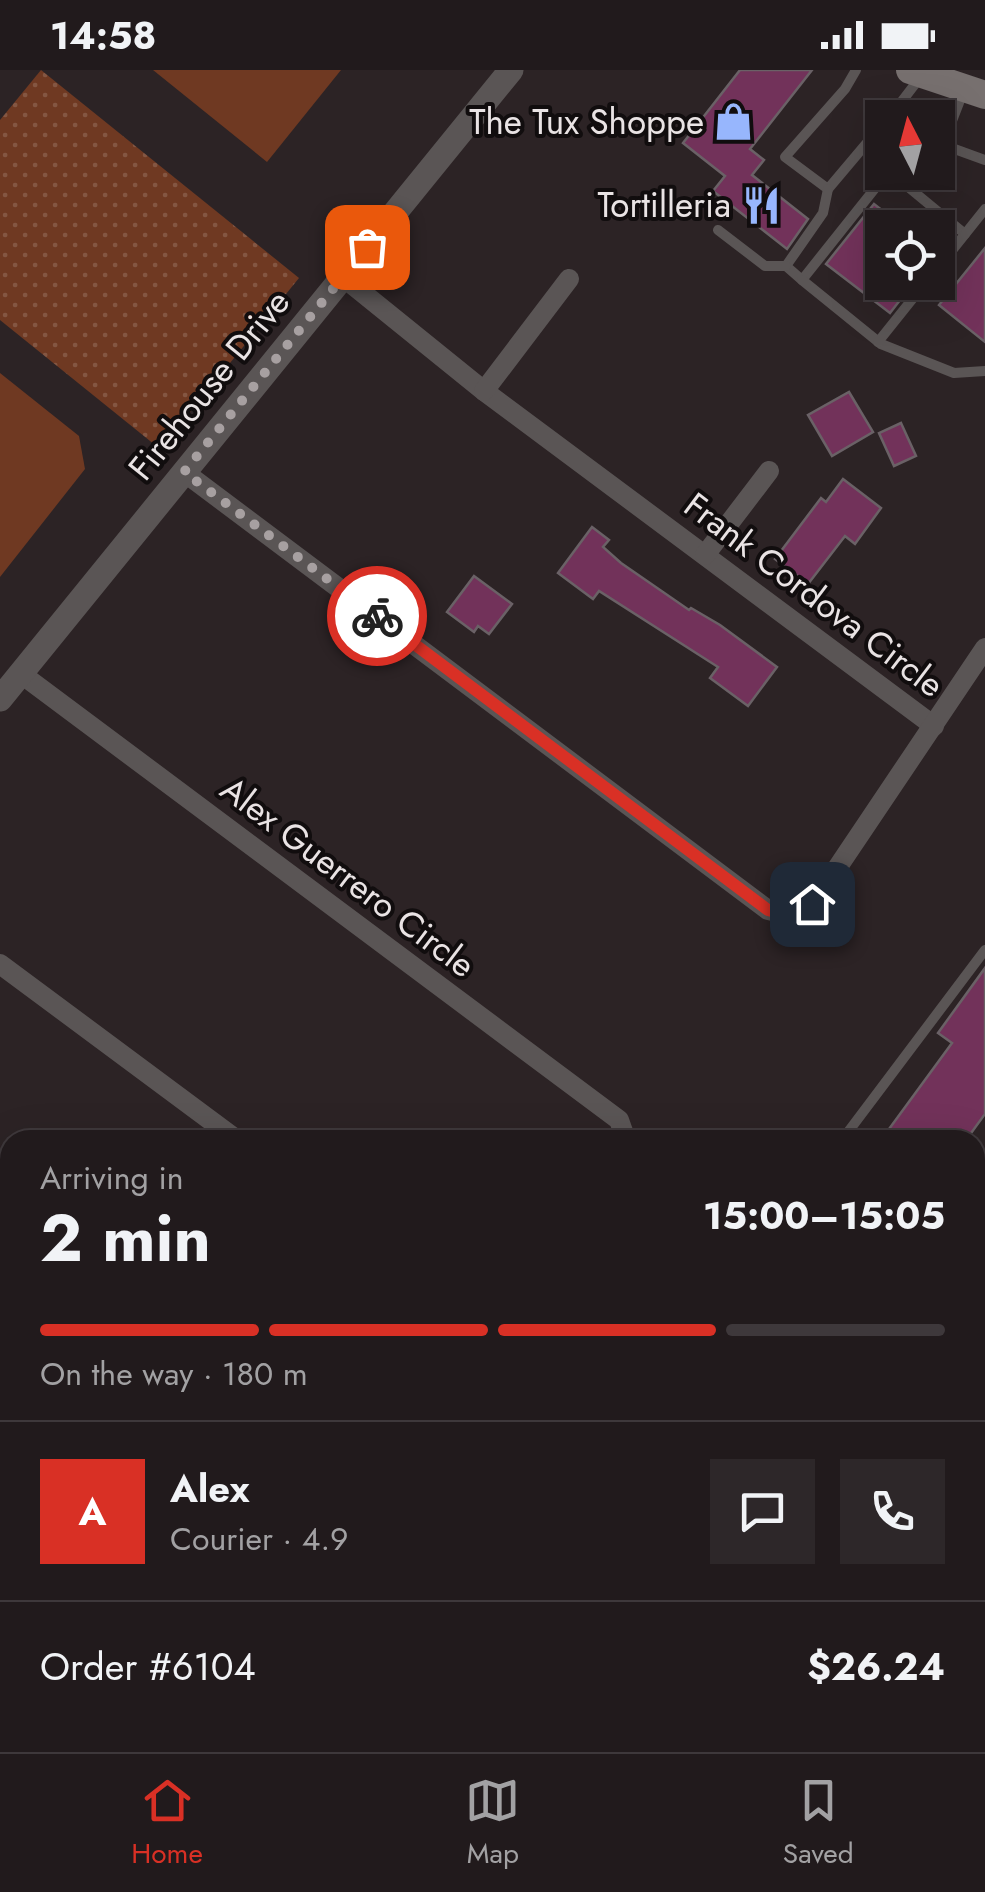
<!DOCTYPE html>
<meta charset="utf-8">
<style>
:root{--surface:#211a1c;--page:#2d2729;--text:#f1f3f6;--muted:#a2a1a3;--line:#3e383b;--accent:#d93025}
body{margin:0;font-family:Jost,sans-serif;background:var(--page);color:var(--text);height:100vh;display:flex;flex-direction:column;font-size:38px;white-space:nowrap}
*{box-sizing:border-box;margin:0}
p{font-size:32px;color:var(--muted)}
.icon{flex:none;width:55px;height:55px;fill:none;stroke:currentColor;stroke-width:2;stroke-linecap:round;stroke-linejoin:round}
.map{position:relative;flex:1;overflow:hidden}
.sheet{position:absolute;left:0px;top:1060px;width:985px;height:622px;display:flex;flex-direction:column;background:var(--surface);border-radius:30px 30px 0 0;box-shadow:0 10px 40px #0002,0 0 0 2px var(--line)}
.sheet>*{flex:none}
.needle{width:65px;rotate:354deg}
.buttons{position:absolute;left:865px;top:30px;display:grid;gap:20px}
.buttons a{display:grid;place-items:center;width:90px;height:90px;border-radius:0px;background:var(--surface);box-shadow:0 10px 40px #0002,0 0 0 2px var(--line);font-size:50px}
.pin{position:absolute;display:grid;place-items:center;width:85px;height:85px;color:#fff;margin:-42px;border-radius:20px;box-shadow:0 5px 15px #0006}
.courier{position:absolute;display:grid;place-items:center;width:100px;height:100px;margin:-50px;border:8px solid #d93025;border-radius:50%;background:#fff;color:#222;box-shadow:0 2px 12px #0007}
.head em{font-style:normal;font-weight:700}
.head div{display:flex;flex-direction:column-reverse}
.head{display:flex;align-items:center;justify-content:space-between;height:170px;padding:0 40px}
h1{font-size:65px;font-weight:700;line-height:75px}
.bar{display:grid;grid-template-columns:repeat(4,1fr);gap:15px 10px;align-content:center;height:120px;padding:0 40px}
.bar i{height:12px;border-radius:8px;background:var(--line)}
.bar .on{background:var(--accent)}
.bar p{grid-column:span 4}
.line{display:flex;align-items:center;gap:25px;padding:0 40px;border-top:2px solid var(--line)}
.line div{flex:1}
.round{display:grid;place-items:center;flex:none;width:105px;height:105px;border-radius:0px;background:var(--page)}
.status{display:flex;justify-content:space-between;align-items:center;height:70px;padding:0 50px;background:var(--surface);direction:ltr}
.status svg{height:28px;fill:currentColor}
.dock{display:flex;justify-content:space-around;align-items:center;height:140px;border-top:2px solid var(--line);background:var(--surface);font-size:28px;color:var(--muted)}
.dock a{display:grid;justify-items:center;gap:5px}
.dock .on{color:var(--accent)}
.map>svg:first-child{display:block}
.grass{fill:#6f3922}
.park{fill:url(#park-dots)}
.building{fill:#72325a;stroke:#6a6166;stroke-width:2.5}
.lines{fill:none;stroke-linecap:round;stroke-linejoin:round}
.service{stroke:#5a5555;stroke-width:10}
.minor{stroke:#5a5555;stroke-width:20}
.tertiary{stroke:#5a5555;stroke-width:25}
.secondary{stroke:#77706f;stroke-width:28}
.done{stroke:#a7a0a1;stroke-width:10;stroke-dasharray:0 18}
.route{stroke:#d93025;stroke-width:12}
.labels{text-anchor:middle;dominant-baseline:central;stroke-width:8;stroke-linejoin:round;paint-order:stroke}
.poi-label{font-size:35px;fill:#e9e3e4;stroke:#110d0e;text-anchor:end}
.street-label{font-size:35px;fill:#e9e3e4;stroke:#110d0e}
</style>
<div class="status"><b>14:58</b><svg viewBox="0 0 49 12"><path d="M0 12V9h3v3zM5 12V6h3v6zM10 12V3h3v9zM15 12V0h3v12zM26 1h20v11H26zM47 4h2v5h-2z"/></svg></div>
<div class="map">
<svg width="985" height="1682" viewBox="0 0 985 1682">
<defs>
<pattern id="park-dots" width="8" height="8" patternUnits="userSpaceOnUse" patternTransform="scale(2.5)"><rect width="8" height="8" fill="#6f3922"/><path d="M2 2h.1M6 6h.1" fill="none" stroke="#845642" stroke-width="1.8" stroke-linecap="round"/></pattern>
</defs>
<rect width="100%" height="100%" fill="#2c2325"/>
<!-- grass -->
<g class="grass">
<path d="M 153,0 L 341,0 L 267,92 Z"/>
<path d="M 0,303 L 79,366 L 85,399 L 0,507 Z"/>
</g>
<!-- park -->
<path class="park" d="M 41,0 L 299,208 L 160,379 L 0,250 L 0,50 Z"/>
<!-- building -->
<g class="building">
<path d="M 740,0 L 812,0 L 750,79 L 764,90 L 752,105 L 808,149 L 787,179 L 713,121 L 725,106 L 683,73 Z"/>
<path d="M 874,134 L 905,158 L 882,158 L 882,212 L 914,212 L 890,243 L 826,194 Z"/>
<path d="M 985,178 L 985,272 L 939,235 Z"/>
<path d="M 849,322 L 873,362 L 832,386 L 808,345 Z"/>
<path d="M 901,353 L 916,386 L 894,396 L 879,363 Z"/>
<path d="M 843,409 L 881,438 L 855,474 L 845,466 L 808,514 L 775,489 L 821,428 L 826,432 Z"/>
<path d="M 592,457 L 609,470 L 603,477 L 621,493 L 689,540 L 691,538 L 720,555 L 777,597 L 748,636 L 710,608 L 718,597 L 599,521 L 593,529 L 558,503 Z"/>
<path d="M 474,506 L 512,534 L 489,564 L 478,556 L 474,562 L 447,542 Z"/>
<path d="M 985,898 L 985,1044 L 966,1070 L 881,1070 L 952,973 L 938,963 Z"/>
</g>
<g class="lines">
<!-- service -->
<g class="service">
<path d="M 856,0 L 845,19 L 785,87 L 828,119 L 882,55"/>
<path d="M 889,48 L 922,5"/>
<path d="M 938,73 L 985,90"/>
<path d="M 943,74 L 964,20"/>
<path d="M 890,102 L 965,164"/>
<path d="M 828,119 L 823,143 L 786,196 L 802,210 L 888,102"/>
<path d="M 718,160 L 765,196 L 786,196"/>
<path d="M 938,198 L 985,139"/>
<path d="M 802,210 L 881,274 L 954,303 L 985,301"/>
<path d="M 878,272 L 926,212"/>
<path d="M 842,1070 L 985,880"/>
<path d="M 975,1108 L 985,1095"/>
<path d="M 975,1215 L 985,1201"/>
<path d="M 975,1530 L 985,1517"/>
<path d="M 975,1590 L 985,1597"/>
<path d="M 975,1667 L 985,1675"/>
<path d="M 322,1672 L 335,1682"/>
<path d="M 369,1672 L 381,1682"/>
<path d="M 613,1672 L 624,1682"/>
<path d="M 865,1672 L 875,1682"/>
<path d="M 278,1682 L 285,1672"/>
<path d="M 417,1682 L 424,1672"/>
</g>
<!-- minor -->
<g class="minor">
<path d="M 343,207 L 484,321 L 934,656"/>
<path d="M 484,321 L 569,209"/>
<path d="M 184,402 L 768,840 C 785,845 798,845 813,834 L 985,578"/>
<path d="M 705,485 L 769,401"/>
<path d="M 20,603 L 619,1050 L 626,1070"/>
<path d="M 0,894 L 237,1070"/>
<path d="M 0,1344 L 10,1351"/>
</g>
<!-- tertiary -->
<g class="tertiary">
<path d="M 0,629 L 511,0"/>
<path d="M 759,1672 L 775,1682"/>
</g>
<!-- secondary -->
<g class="secondary">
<path d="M 910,0 L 985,25"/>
<path d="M 0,1108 L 10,1115"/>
<path d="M 975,1350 L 985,1337"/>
<path d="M 975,1416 L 985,1403"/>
<path d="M 730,1682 L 738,1672"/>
<path d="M 780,1682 L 787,1672"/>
</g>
</g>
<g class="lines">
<!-- done -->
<path class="done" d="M 367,177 L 184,402 L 377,546"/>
<!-- route -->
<path class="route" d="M 377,546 L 768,840 C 785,845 798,845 812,834"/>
</g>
<!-- icons -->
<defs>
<symbol id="shop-bare" viewBox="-9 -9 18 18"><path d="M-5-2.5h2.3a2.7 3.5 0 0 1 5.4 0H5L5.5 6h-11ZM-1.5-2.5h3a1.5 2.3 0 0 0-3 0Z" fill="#97b6fd" stroke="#110d0e" stroke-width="2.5" paint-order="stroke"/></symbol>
<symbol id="restaurant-bare" viewBox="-9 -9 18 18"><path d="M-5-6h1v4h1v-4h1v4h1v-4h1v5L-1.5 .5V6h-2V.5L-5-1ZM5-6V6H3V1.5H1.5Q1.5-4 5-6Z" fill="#97b6fd" stroke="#110d0e" stroke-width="2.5" paint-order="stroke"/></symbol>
</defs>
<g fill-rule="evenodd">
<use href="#shop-bare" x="706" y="24" width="55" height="55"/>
<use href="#restaurant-bare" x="734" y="108" width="55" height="55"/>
</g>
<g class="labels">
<!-- poi labels -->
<g class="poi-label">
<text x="704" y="52">The Tux Shoppe</text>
<text x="731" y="135">Tortilleria</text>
</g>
<!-- street labels -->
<g class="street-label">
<text transform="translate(209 315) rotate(-51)">Firehouse Drive</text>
<text transform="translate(814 525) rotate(37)">Frank Cordova Circle</text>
<text transform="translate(348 807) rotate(37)">Alex Guerrero Circle</text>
</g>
</g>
</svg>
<div class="buttons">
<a><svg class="needle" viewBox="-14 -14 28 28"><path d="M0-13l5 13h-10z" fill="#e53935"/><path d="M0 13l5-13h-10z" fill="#a2a1a3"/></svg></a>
<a><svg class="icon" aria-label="locate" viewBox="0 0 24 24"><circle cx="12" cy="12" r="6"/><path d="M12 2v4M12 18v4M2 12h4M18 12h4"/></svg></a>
</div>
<div class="pin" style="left:367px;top:177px;background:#ea580c"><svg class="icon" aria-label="bag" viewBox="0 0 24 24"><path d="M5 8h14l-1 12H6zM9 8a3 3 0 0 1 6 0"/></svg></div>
<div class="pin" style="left:812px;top:834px;background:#1f2937"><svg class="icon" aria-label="home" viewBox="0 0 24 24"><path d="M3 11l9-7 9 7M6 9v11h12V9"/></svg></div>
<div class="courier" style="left:377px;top:546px"><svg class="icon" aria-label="bike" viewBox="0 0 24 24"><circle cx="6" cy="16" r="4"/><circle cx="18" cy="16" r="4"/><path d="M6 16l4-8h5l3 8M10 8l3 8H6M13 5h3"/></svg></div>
<section class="sheet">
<div class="head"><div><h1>2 min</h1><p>Arriving in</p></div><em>15:00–15:05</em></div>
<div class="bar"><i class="on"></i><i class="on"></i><i class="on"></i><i></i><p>On the way · 180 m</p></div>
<div class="line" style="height:180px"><b class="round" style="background:var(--accent);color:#fff">A</b><div><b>Alex</b><p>Courier · 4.9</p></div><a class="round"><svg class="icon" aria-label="chat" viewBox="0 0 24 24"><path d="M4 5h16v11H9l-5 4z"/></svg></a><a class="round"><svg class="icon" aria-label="phone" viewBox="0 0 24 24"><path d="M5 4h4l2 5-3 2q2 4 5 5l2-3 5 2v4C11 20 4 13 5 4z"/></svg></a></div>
<div class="line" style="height:130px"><div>Order #6104</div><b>$26.24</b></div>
</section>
</div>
<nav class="dock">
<a class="on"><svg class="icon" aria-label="home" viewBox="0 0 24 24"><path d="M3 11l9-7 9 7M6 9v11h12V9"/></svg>Home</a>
<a><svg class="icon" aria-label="map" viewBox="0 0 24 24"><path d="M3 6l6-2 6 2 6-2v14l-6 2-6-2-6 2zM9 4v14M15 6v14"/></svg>Map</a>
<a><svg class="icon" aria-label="saved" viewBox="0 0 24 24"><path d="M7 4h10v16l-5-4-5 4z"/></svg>Saved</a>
</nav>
